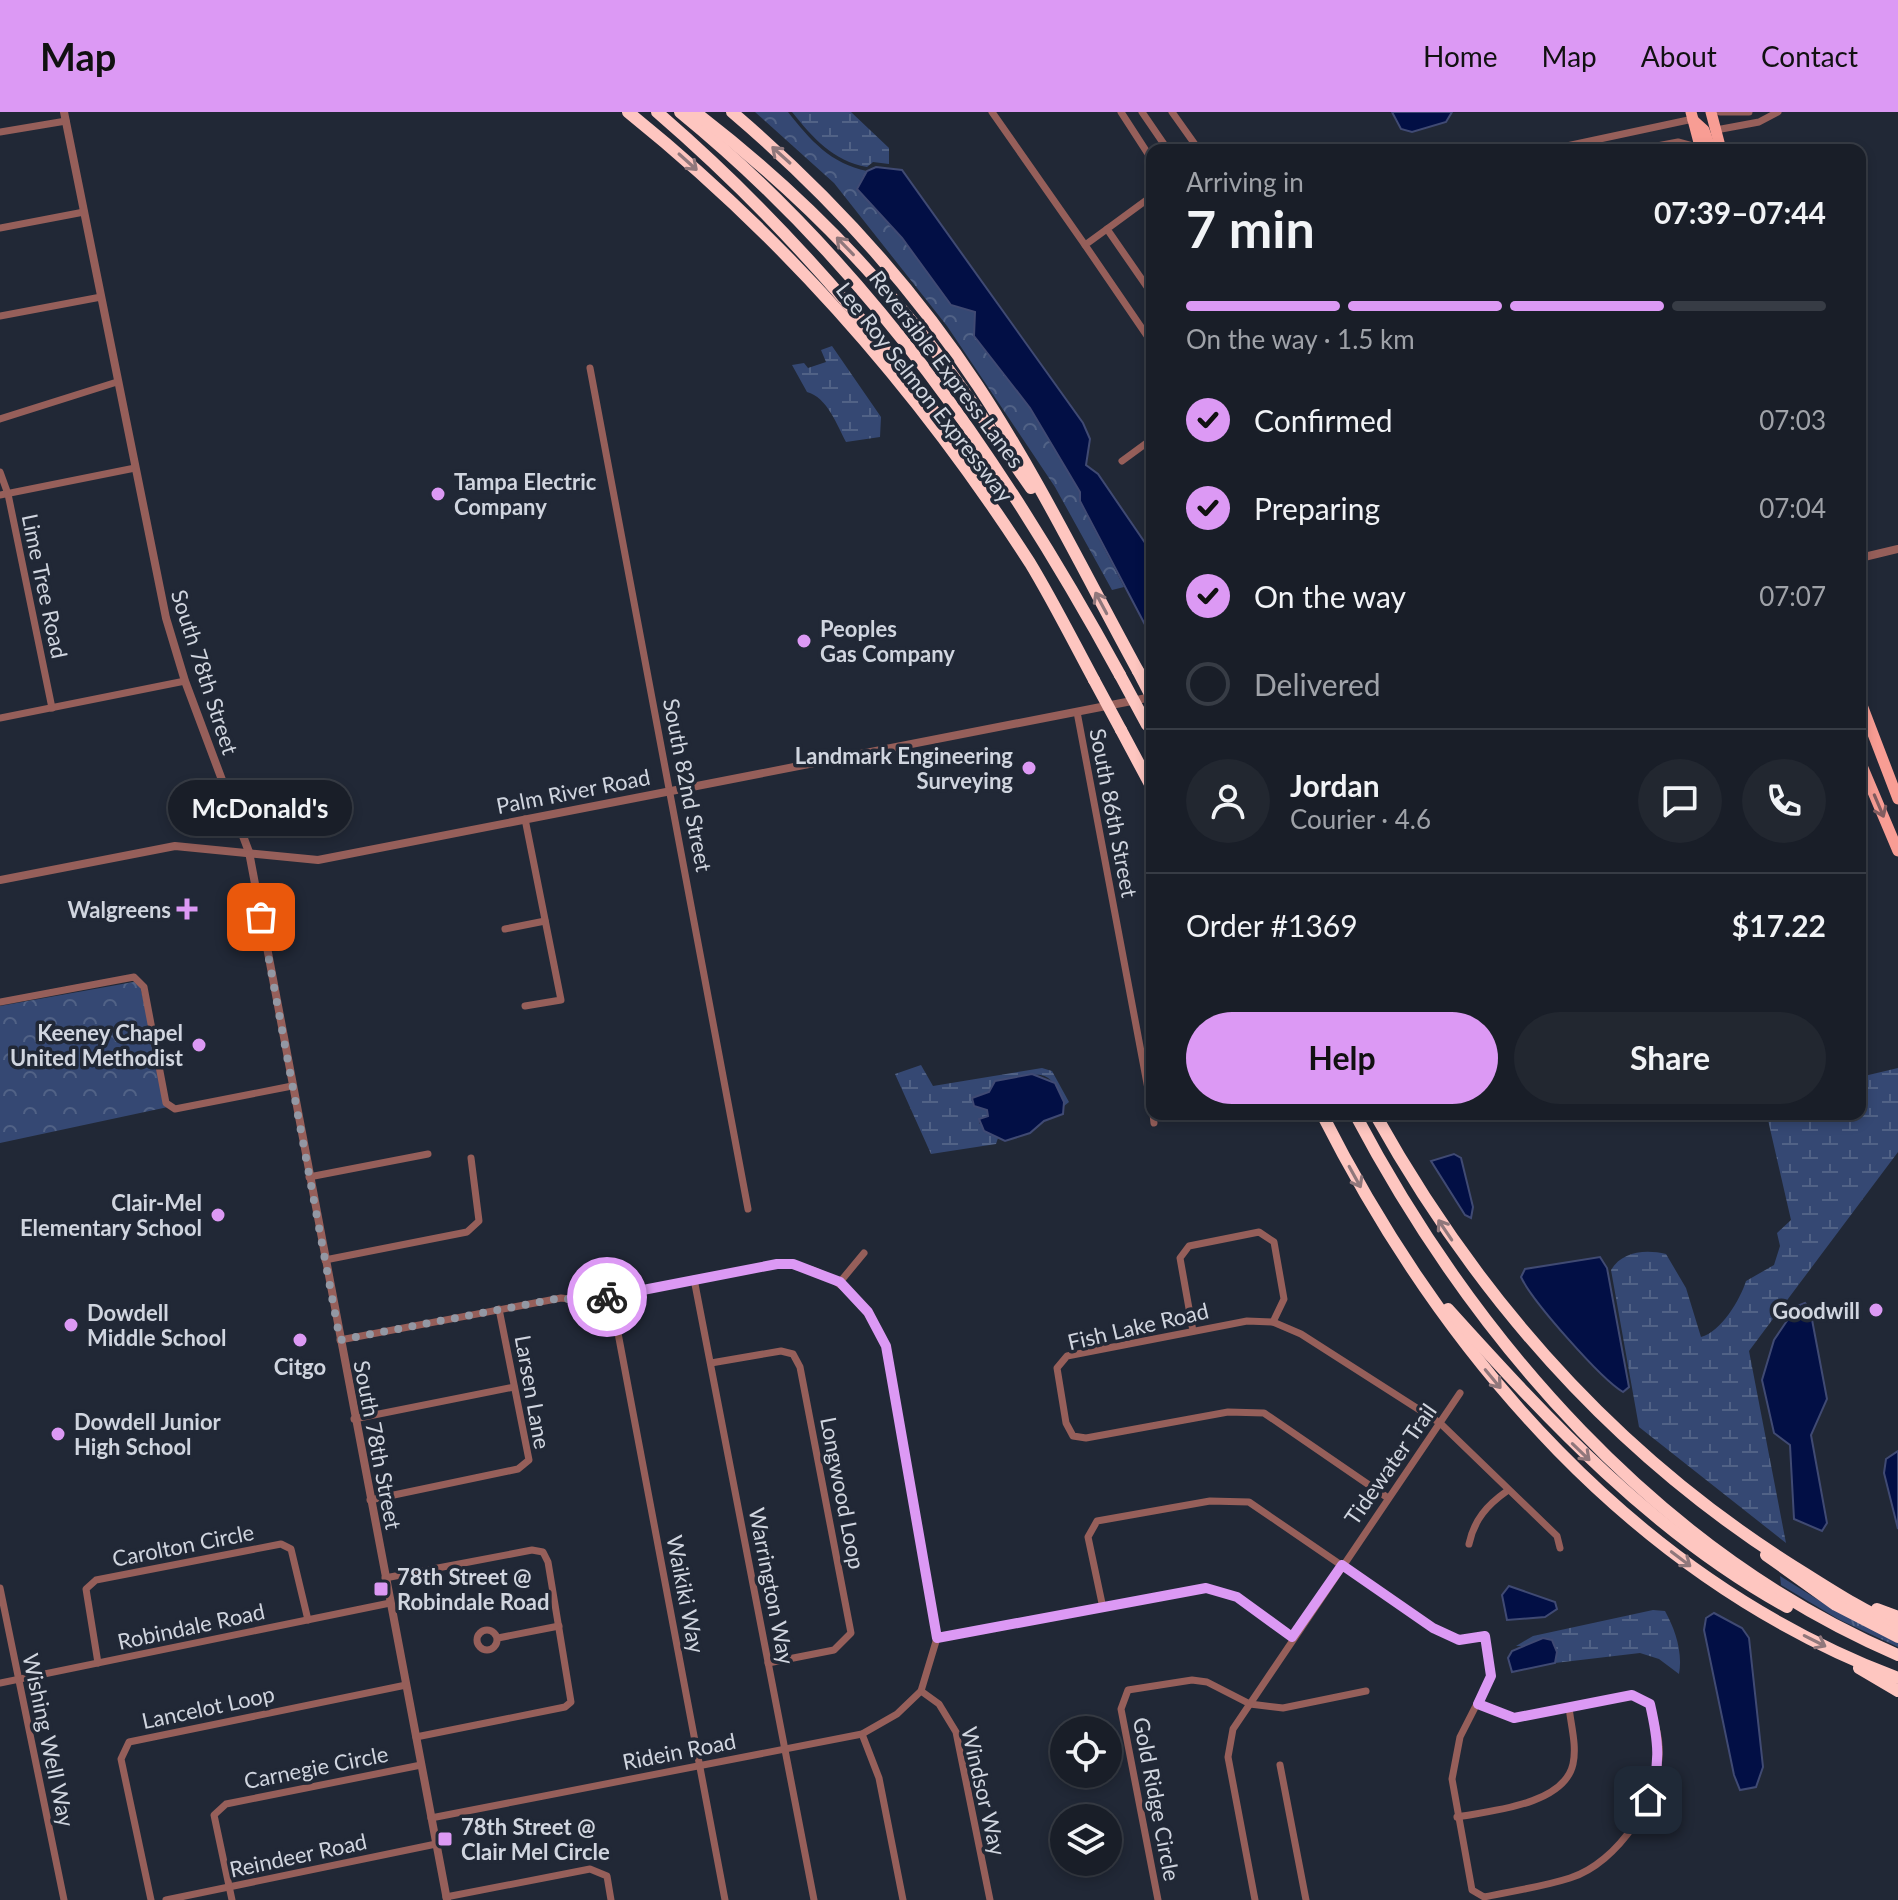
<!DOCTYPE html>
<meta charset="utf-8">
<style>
:root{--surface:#191e28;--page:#222730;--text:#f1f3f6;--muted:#9fa2a8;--line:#373c45;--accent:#dc99f4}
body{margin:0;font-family:Lato,sans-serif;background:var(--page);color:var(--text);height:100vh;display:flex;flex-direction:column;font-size:30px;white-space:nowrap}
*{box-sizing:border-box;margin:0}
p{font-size:26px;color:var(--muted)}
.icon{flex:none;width:44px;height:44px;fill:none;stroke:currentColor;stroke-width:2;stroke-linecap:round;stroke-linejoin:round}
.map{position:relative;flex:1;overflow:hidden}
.sheet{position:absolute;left:1146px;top:32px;width:720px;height:976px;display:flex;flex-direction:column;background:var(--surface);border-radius:16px;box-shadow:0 4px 12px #0003,0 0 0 2px var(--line)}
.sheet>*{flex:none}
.buttons{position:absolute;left:1050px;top:1604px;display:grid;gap:16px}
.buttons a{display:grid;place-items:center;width:72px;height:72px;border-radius:50%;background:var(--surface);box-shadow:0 4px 12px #0003,0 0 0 2px var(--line);font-size:40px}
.pin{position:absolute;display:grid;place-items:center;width:68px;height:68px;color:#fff;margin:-34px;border-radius:16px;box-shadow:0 4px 12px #0006}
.courier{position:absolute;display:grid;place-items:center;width:80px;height:80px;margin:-40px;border:6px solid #dc99f4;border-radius:50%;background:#fff;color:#222;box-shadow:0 2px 10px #0007}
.bubble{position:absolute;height:56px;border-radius:28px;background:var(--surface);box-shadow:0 4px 12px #0003,0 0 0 2px var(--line);font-size:26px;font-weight:700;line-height:56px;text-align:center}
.headline em{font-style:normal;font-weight:700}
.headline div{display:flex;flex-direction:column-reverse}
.headline{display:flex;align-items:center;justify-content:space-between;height:136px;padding:0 40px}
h1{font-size:52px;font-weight:700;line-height:60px}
.bar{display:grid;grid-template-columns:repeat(4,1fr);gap:12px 8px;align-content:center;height:96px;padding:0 40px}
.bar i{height:10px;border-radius:6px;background:var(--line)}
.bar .selected{background:var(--accent)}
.bar p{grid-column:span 4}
.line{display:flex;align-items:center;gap:20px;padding:0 40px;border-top:2px solid var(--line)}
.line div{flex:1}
.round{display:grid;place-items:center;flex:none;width:84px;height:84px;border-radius:42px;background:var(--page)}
ol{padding:0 40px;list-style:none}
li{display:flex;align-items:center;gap:24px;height:88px}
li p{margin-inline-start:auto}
li .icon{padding:8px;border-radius:50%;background:var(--accent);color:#111;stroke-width:4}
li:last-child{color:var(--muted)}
li i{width:44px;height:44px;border:4px solid var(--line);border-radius:50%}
.action{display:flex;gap:16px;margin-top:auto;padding:16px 40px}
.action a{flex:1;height:92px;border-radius:48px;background:var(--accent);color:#111;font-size:32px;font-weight:700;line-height:92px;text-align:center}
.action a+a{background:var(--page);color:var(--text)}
header{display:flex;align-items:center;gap:48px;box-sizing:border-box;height:112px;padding:0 40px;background:var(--accent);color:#111}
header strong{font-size:38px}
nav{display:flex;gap:44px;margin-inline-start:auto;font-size:28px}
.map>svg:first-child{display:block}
.grass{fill:url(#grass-tufts)}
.forest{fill:url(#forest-crowns)}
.wetland{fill:url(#wetland-marsh)}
.water{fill:#020f45;stroke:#404a73;stroke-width:2}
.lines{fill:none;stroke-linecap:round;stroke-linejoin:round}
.minor{stroke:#965f5a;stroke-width:7}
.tertiary{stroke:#965f5a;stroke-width:8}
.primary{stroke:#f89d94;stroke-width:11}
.motorway{stroke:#fec6c0;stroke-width:12}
.motorway-bridge{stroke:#fec6c0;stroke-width:12}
.oneway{stroke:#90777b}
.oneway2{stroke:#825d60}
.done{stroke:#9398a4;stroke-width:8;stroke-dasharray:0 14.4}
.route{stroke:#dc99f4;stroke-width:10}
.poi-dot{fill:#dc99f4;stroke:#212836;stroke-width:3}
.labels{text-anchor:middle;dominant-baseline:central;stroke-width:7;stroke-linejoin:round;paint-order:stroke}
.street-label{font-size:22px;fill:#d0d5df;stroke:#212836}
.poi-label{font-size:22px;font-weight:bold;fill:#d0d5df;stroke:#212836;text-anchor:start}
</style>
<header>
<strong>Map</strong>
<nav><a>Home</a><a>Map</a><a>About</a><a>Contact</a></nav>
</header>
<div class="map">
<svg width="1898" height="1788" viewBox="0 0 1898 1788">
<defs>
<pattern id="grass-tufts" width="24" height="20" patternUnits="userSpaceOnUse" patternTransform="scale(2)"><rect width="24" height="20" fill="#354873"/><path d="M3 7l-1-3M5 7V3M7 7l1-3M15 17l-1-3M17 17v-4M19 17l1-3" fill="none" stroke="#516286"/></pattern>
<pattern id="forest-crowns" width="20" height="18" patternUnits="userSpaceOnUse" patternTransform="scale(2)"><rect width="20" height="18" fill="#354873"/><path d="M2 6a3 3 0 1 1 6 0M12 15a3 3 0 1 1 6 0" fill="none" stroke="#516286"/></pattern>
<pattern id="wetland-marsh" width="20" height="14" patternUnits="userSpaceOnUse" patternTransform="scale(2)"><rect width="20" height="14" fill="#354873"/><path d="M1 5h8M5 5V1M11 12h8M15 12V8" fill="none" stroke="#516286"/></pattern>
</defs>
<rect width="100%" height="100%" fill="#212836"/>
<!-- grass -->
<path class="grass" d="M 1780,1464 L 1828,1494 L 1898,1531 L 1898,1535 L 1838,1507 L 1781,1473 Z"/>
<!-- forest -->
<g class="forest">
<path d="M 755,0 L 788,0 C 810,28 831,52 867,59 L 857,77 L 902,126 L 951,193 L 975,200 L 977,228 L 1030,296 L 1081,380 L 1080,390 L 1124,475 L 1112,478 L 1055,375 L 947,214 L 834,71 Z"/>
<path d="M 139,869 L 168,995 L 0,1031 L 0,894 Z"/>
</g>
<!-- wetland -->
<g class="wetland">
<path d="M 792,0 L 851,0 L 889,36 L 889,52 L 873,50 L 867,55 C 833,49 813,26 792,0 Z"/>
<path d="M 832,234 L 881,305 L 880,325 L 846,330 C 837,313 827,285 807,280 L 792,253 L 804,251 L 808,256 L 826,250 L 821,238 Z"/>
<path d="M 921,953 L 933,974 L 1042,956 L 1052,959 L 1069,990 L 1064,994 C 1049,944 1029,969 995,969 L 989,980 L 972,986 L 980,996 L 987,998 L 988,1003 L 979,1011 L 998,1026 L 996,1032 L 931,1042 L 895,962 Z"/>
<path d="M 1898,956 L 1898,1040 L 1749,1239 L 1786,1431 L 1639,1315 L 1611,1158 C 1622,1139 1646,1137 1666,1142 L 1686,1176 L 1701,1225 C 1721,1220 1740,1188 1746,1169 L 1774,1153 L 1780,1134 L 1777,1121 L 1791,1108 L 1768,1008 L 1799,1002 L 1860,1002 L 1860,965 Z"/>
<path d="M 1653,1498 L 1665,1499 C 1675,1517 1683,1540 1679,1562 L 1659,1547 L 1640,1541 L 1555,1551 L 1555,1534 L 1516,1534 L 1533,1524 Z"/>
</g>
<!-- water -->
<g class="water">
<path d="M 1392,0 L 1452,0 L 1446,10 L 1412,20 L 1401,17 Z"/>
<path d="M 876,55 L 902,58 L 1083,311 L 1090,327 L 1086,353 L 1098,362 L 1152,441 L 1152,526 L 1080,389 L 1080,380 L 1030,296 L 974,224 L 975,200 L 951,193 L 902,126 L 857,77 L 867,59 Z"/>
<path d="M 1032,962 L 1055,971 L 1064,990 L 1063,1002 L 1044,1009 L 1030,1021 L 1005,1029 L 984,1019 L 979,1007 L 988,1004 L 987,998 L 974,994 L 972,986 L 989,980 L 995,969 Z"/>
<path d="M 1454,1042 L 1461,1046 L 1473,1095 L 1471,1106 L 1465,1103 L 1431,1049 Z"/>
<path d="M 1600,1145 L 1607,1156 L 1629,1275 L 1623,1280 C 1601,1267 1532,1189 1521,1165 L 1525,1157 Z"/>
<path d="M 1805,1191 L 1810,1197 L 1827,1287 L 1811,1323 L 1827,1411 L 1822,1419 L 1794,1407 L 1790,1333 L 1774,1321 L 1762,1268 L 1774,1228 L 1797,1194 Z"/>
<path d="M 1898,1339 L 1898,1417 L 1884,1361 L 1886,1347 Z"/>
<path d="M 1509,1474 L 1555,1490 L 1557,1497 L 1545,1505 L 1507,1508 L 1502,1483 Z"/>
<path d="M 1714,1501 L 1742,1516 L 1749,1526 L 1763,1655 L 1756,1675 L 1740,1678 L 1734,1663 L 1704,1518 L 1706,1506 Z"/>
<path d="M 1543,1526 L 1552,1528 L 1557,1540 L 1555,1551 L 1512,1560 L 1508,1546 L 1512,1539 Z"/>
</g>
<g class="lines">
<!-- minor -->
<g class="minor">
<path d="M 992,0 L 1085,133"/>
<path d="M 1121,0 L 1152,48"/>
<path d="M 1142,0 L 1168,38"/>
<path d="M 1172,0 L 1199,38"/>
<path d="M 1720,0 L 1749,0"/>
<path d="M 1716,18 L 1759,10 L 1778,0"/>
<path d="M 0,20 L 66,9"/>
<path d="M 1548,38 L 1693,7"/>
<path d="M 1636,38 L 1678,30 L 1700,36"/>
<path d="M 1152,84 L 1107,117 L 1152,182"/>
<path d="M 0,116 L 84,100"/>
<path d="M 1107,117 L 1085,133 L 1152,231"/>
<path d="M 0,204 L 101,185"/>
<path d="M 590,256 L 748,1097"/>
<path d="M 0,307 L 117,270"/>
<path d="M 1122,349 L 1152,327"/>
<path d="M 0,360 L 8,382 L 52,596"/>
<path d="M 0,383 L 135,356"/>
<path d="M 1077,600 L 1152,998"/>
<path d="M 0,606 L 185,569"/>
<path d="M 505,817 L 545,809"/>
<path d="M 0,890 L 134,865 L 144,875 L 166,991 L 175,997 L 292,974"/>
<path d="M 525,894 L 561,888 L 525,707"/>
<path d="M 1153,1002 L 1154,1011"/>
<path d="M 309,1065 L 428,1042"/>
<path d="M 325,1148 L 467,1120 L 479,1109 L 471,1046"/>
<path d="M 694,1167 L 814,1788"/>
<path d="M 840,1170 L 864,1141"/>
<path d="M 611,1184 L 725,1788"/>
<path d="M 1193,1219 L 1180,1146 L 1189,1134 L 1259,1120 L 1274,1130 L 1284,1187 L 1273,1210"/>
<path d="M 340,1228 L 561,1186 L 584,1189 L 777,1152 C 831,1153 865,1187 886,1234 L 937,1526 L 921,1579 L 897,1602 L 862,1622 L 431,1706"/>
<path d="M 711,1251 L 781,1239 L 793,1242 L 800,1255 L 851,1521 L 834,1538 L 768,1551"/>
<path d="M 354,1307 L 514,1275"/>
<path d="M 1388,1386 L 1264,1301 L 1228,1300 L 1086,1326 L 1073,1324 L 1066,1311 L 1057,1256 L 1067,1244 L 1247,1209 L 1273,1210 L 1301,1222 L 1440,1311 L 1557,1424 L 1560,1436"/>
<path d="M 370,1388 L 518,1357 L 529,1348 L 499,1197"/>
<path d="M 1469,1432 C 1474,1408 1487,1393 1507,1379"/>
<path d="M 385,1466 L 532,1438 L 543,1440 L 548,1450 L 571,1590 L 565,1595 L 416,1625"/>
<path d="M 0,1476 L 64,1788"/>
<path d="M 1103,1496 L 1088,1425 L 1097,1409 L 1210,1389 L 1249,1390 L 1433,1516 L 1459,1528 L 1485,1524 L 1491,1564 L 1460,1625 L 1452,1667 L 1472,1778 L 1484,1785 C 1512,1779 1542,1775 1570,1766 C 1618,1751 1662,1685 1659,1635 C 1659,1621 1653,1606 1650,1592 L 1632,1583 L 1514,1606 L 1478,1592"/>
<circle cx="487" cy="1528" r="10"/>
<path d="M 498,1526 L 559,1514"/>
<path d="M 937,1526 L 1206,1476 L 1237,1485 L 1292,1525"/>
<path d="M 98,1551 L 86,1477 L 96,1468 L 281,1432 L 291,1437 L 308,1508"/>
<path d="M 0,1571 L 390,1491"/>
<path d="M 921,1579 L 939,1592 L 956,1620 L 990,1788"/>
<path d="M 862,1622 L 879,1666 L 903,1788"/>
<path d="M 1280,1653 L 1306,1788"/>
<path d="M 1457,1705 C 1490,1699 1564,1693 1573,1652 C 1577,1634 1571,1614 1569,1595"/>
<path d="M 446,1785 L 590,1757 L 607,1764 L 611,1788"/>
<path d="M 151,1788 L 121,1647 L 129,1630 L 406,1573"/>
<path d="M 166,1788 L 436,1732"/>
<path d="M 232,1788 L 214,1703 L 226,1692 L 421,1653"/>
<path d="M 1158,1788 L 1121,1597 L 1128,1578 L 1192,1568 L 1207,1570 L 1250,1592 L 1283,1596 L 1366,1579"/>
<path d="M 1255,1788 L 1228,1645 L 1233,1617 L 1460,1281"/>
</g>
<!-- tertiary -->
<g class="tertiary">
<path d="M 64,0 L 166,506 L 185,569 L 249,740 L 447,1788"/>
<path d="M 1860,446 L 1898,437"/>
<path d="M 0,768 L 175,734 L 318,748 L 1152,585"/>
</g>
<!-- primary -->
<g class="primary">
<path d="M 1691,0 L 1701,38"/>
<path d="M 1711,0 L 1721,38"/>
<path d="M 1693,8 L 1704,18 L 1711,38"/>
<path d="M 1860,588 L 1898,687"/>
<path d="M 1860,649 L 1898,739"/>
</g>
<!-- motorway -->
<g class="motorway">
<path d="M 628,0 C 786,127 920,280 1030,451 C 1053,489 1073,529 1094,568"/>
<path d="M 657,0 C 779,105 887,230 979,361"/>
<path d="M 680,0 C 869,154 1004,351 1120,563"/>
<path d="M 695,0 C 776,62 850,133 914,212 C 957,265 992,321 1031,376"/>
<path d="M 732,0 C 826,80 910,171 978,274 C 1038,365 1086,464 1138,559"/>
<path d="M 1121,618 L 1152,676"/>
<path d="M 1322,1002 C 1446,1247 1636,1467 1898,1566"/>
<path d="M 1355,1002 C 1475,1229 1658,1440 1898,1543"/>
<path d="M 1375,1002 C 1478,1187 1614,1341 1793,1454 C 1827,1475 1861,1498 1898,1514"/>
<path d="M 1448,1197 C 1550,1310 1653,1421 1787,1495"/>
<path d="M 1766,1443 L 1836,1493 L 1898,1525"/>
<path d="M 1877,1497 L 1898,1505"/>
<path d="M 1859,1556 L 1898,1579"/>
</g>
<!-- motorway-bridge -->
<g class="motorway-bridge">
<path d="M 1138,559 L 1152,586"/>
<path d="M 1120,563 L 1147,613"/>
<path d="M 1094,568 L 1121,618"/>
</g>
</g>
<!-- one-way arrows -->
<defs><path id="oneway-shaft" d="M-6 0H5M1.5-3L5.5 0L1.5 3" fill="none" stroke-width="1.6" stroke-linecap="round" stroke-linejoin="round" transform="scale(2)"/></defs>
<g class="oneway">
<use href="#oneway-shaft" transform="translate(781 43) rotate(-138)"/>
<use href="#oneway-shaft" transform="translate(688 50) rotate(42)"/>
<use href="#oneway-shaft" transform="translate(845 134) rotate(-134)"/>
<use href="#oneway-shaft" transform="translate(1101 491) rotate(-118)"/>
<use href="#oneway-shaft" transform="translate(1355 1065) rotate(61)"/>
<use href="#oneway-shaft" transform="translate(1445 1118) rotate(-124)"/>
<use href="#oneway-shaft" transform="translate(1493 1267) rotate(50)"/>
<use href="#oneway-shaft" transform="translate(1581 1340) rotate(44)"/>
<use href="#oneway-shaft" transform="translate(1681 1447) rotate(37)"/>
<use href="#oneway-shaft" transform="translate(1815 1529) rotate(27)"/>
</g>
<use class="oneway2" href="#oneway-shaft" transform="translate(1879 694) rotate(67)"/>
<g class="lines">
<!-- done -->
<path class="done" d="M 261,805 L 340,1228 L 561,1186 L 584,1189 L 607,1185"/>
<!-- route -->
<path class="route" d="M 607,1185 L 777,1152 L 793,1152 L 840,1170 L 868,1200 L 886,1234 L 937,1526 L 1206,1476 L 1237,1485 L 1292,1525 L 1342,1453 L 1433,1516 L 1459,1528 L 1485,1524 L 1491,1564 L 1478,1592 L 1514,1606 L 1632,1583 L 1650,1592 C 1658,1627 1662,1654 1648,1688"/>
</g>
<!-- markers -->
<g class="poi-dot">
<circle cx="438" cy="382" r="8"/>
<circle cx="804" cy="529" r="8"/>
<circle cx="1029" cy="656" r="8"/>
<path d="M183 785h8v8h8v8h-8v8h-8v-8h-8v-8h8z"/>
<circle cx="199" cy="933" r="8"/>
<circle cx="218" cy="1103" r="8"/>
<circle cx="1876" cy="1198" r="8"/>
<circle cx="71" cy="1213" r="8"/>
<circle cx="300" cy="1228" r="8"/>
<circle cx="58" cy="1322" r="8"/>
<rect x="373" y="1469" width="16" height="16" rx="4"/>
<rect x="437" y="1719" width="16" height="16" rx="4"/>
</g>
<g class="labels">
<!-- street labels -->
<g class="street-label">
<text transform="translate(947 257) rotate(53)">Reversible Express Lanes</text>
<text transform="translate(925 280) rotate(52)">Lee Roy Selmon Expressway</text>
<text transform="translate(45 474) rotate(78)">Lime Tree Road</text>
<text transform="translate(205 560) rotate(72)">South 78th Street</text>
<text transform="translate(688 673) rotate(79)">South 82nd Street</text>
<text transform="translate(573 679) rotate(-11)">Palm River Road</text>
<text transform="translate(1114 701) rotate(79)">South 86th Street</text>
<text transform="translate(1138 1214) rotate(-13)">Fish Lake Road</text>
<text transform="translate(533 1280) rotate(80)">Larsen Lane</text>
<text transform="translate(378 1333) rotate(79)">South 78th Street</text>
<text transform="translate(1390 1352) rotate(-55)">Tidewater Trail</text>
<text transform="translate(843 1381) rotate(79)">Longwood Loop</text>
<text transform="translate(183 1433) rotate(-11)">Carolton Circle</text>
<text transform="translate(772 1474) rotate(79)">Warrington Way</text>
<text transform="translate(686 1482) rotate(79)">Waikiki Way</text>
<text transform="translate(191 1514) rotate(-12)">Robindale Road</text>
<text transform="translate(208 1595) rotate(-12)">Lancelot Loop</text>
<text transform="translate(49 1628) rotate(78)">Wishing Well Way</text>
<text transform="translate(679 1639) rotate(-11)">Ridein Road</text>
<text transform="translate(316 1655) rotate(-11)">Carnegie Circle</text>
<text transform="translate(984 1679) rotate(77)">Windsor Way</text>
<text transform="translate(1157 1687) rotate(79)">Gold Ridge Circle</text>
<text transform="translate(298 1743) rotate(-12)">Reindeer Road</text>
</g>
<!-- poi labels -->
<g class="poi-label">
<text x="454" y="369">Tampa Electric<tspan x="454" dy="25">Company</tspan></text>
<text x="820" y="516">Peoples<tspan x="820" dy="25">Gas Company</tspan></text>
<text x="1013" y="643" text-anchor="end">Landmark Engineering<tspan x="1013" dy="25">Surveying</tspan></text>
<text x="171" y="797" text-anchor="end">Walgreens</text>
<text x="183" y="920" text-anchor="end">Keeney Chapel<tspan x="183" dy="25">United Methodist</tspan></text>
<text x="202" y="1090" text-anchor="end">Clair-Mel<tspan x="202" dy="25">Elementary School</tspan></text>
<text x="1860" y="1198" text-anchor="end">Goodwill</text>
<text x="87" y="1200">Dowdell<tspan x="87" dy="25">Middle School</tspan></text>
<text x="300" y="1254" text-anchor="middle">Citgo</text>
<text x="74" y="1309">Dowdell Junior<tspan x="74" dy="25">High School</tspan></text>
<text x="397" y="1464">78th Street @<tspan x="397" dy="25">Robindale Road</tspan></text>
<text x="461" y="1714">78th Street @<tspan x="461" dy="25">Clair Mel Circle</tspan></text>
</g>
</g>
</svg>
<div class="buttons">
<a><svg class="icon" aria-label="locate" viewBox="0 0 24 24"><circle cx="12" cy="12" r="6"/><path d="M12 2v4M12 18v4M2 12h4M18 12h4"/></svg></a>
<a><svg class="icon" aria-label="layers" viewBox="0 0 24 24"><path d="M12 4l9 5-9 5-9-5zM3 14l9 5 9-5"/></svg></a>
</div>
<div class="pin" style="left:261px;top:805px;background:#ea580c"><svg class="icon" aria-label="bag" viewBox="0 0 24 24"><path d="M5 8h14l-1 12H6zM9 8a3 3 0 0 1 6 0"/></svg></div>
<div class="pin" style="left:1648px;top:1688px;background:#1f2937"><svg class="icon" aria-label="home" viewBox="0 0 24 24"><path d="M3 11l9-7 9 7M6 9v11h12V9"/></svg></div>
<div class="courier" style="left:607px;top:1185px"><svg class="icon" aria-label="bike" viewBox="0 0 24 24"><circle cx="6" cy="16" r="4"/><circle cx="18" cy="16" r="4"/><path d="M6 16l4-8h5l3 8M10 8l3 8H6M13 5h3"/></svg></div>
<div class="bubble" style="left:168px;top:668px;width:184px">McDonald's</div>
<section class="sheet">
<div class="headline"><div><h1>7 min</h1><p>Arriving in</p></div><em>07:39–07:44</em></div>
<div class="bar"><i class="selected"></i><i class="selected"></i><i class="selected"></i><i></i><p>On the way · 1.5 km</p></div>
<ol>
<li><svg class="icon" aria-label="check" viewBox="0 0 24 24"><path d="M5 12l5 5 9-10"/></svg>Confirmed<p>07:03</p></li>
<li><svg class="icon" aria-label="check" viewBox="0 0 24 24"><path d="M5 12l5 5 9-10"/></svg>Preparing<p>07:04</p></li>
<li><svg class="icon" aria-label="check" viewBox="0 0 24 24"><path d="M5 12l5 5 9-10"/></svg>On the way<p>07:07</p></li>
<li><i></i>Delivered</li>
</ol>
<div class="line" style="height:144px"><a class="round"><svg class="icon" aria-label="person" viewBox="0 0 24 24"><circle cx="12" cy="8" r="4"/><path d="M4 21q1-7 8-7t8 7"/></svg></a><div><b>Jordan</b><p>Courier · 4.6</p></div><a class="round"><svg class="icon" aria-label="chat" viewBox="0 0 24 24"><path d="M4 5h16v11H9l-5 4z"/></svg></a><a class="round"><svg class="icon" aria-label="phone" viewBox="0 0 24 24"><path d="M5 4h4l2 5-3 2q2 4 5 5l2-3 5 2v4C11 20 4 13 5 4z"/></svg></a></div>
<div class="line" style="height:104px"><div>Order #1369</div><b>$17.22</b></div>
<div class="action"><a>Help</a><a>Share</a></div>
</section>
</div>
